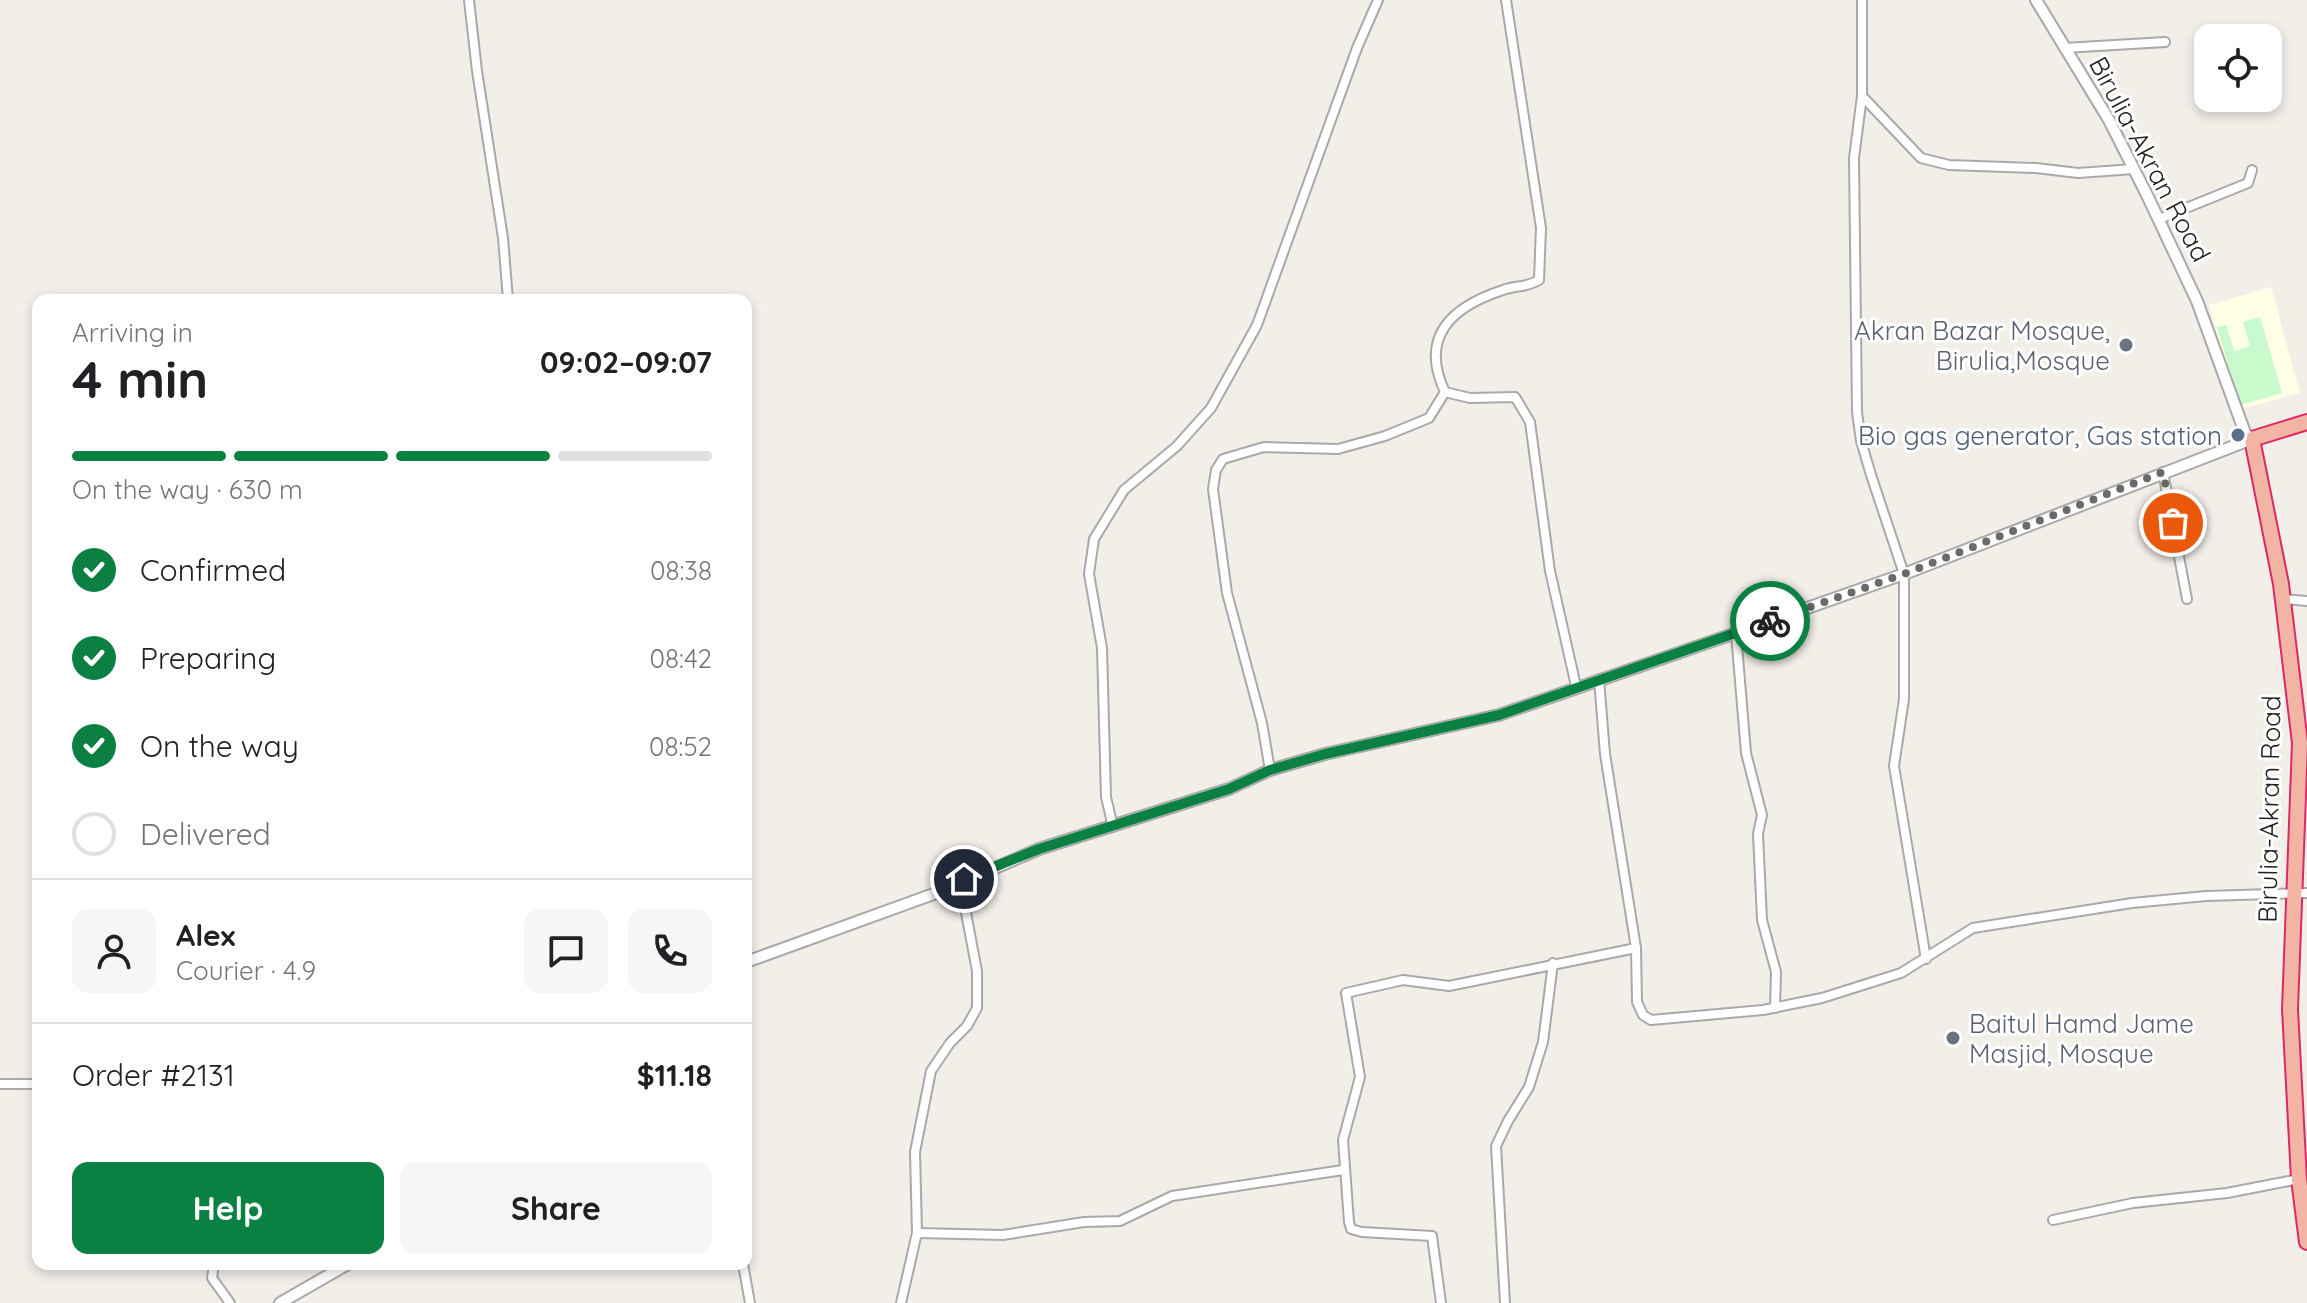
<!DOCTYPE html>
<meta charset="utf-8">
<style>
:root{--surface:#fff;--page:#f6f6f6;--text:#202124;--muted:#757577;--line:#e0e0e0;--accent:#0b8043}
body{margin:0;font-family:Quicksand,sans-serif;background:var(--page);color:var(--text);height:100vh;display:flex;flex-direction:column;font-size:30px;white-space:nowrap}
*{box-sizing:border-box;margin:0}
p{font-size:26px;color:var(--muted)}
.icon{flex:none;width:44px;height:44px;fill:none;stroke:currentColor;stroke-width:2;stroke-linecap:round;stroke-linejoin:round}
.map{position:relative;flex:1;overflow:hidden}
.sheet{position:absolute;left:32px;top:294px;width:720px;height:976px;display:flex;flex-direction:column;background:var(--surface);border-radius:16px;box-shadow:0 4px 12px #0003}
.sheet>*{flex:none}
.fabs{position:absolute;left:2194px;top:24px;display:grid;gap:16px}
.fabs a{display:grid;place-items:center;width:88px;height:88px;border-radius:16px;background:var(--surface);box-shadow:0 4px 12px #0003;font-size:40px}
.pin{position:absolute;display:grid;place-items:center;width:68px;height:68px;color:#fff;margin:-34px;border:4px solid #fff;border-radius:50%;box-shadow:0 2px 8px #0007}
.courier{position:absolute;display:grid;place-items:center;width:80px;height:80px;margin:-40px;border:6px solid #0b8043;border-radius:50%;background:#fff;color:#222;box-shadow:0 2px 10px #0007}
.overview em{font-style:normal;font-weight:800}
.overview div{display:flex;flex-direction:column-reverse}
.overview{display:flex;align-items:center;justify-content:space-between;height:136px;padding:0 40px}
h1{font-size:52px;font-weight:800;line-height:60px}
.bar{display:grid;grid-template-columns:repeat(4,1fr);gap:12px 8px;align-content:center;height:96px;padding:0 40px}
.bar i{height:10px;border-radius:6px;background:var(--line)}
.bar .current{background:var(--accent)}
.bar p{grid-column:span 4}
.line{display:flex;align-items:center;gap:20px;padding:0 40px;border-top:2px solid var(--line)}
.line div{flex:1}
.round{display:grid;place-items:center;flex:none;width:84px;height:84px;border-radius:16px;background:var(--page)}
ol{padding:0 40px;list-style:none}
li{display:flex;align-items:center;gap:24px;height:88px}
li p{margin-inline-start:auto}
li .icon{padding:8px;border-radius:50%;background:var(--accent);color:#fff;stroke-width:4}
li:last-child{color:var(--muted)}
li i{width:44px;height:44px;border:4px solid var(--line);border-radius:50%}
.cta{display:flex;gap:16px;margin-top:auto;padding:16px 40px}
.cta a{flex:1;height:92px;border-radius:16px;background:var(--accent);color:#fff;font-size:32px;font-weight:800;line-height:92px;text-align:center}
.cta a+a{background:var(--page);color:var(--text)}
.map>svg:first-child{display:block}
.education{fill:#ffffe5;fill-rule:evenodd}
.park{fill:#c8facc}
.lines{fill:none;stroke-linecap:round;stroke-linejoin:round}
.minor-casing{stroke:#a9a9a9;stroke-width:12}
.tertiary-casing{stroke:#a9a9a9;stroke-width:14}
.trunk-casing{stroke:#dc2a67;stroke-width:18}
.minor{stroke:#fff;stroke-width:8}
.tertiary{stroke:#fff;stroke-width:10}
.trunk{stroke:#f2b4a3;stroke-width:14}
.done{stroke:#6b6a68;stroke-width:8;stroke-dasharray:0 14.4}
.route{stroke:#0b8043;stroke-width:10}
.worship-dot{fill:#6b7280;stroke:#fff;stroke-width:3}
.service-dot{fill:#5c6f8a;stroke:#fff;stroke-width:3}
.labels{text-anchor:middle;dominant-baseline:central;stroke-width:6;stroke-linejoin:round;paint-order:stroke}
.street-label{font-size:26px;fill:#222;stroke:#fff}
.worship-label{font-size:26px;fill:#5b616d;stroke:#fff;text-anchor:end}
.service-label{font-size:26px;fill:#4e5e75;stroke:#fff;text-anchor:end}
</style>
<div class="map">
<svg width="2307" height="1303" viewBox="0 0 2307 1303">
<rect width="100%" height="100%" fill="#f2efe9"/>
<!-- education -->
<path class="education" d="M 2271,287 L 2300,393 L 2238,410 L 2209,305 ZM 2226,325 L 2234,352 L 2250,347 L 2240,405 L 2217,327 Z"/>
<!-- park -->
<path class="park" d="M 2260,317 L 2282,393 L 2240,405 L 2217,327 L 2226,325 L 2234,351 L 2250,346 L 2243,322 Z"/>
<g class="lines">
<defs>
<g id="minor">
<path d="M 469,0 L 477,71 L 503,238 L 508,300"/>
<path d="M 1506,0 L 1541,228 L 1539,280 C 1526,288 1516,285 1503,290 C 1451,307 1419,337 1445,392 L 1470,398 L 1515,397 L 1530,422 L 1550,571 L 1576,686"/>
<path d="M 1862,0 L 1862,96 L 1854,158 L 1857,412 L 1861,441 L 1871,475 L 1904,574 L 1904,699 L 1894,766 L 1926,959"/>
<path d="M 2064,48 L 2165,42"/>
<path d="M 1862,96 L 1921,158 L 1949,165 L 2036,168 L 2078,173 L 2134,169"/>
<path d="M 2159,219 L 2248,183 L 2252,170"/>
<path d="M 2163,472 L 2187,599"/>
<path d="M 2283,599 L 2307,601"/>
<path d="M 1736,633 L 1746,753 L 1762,815 L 1758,834 L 1762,920 L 1776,972 L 1775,1008"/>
<path d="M 1599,679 L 1605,754 L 1636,948 L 1637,1002 L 1643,1015 L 1651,1020 L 1763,1010 L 1822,998 L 1901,973 L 1973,928 L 2132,903 L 2206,896 L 2307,893"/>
<path d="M 1270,770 L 1262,723 L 1227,593 L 1213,489 L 1216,470 L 1223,459 L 1264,447 L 1338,449 L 1385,436 L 1429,418 L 1445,392"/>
<path d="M 1113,827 L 1106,797 L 1102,648 L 1089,574 L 1094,539 L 1124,490 L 1177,446 L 1211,408 L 1257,325 L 1357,48 L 1378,0"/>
<path d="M 0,1084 L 38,1084"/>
<path d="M 2053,1220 L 2133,1203 L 2227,1193 L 2299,1179"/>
<path d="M 917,1233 L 1003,1235 L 1084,1222 L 1120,1221 L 1172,1196 L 1343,1170"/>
<path d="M 214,1264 L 212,1278 L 230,1303"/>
<path d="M 743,1264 L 750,1303"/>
<path d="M 901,1303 L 917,1233 L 915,1152 L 931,1071 L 950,1043 L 967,1026 L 977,1008 L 977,971 L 963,897 L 964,879"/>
<path d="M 1441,1303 L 1432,1236 L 1362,1232 L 1351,1229 L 1349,1222 L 1343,1140 L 1360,1077 L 1346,993 L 1403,980 L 1449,986 L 1636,948"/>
<path d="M 1505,1303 L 1496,1146 L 1508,1121 L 1529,1087 L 1543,1042 L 1553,963"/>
</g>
<g id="tertiary">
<path d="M 746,962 L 939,892 L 1039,849 L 1229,789 L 1270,770 L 1325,754 L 1499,715 L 1736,633 L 1904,574 L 2252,439 L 2245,433 L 2197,301 L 2147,195 L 2109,120 L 2036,0"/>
<path d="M 280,1303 L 348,1264"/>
</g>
<path id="trunk" d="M 2307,422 L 2252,439 L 2281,584 L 2300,743 L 2290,1009 L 2299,1179 L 2307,1242"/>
</defs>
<!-- minor casing -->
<use href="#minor" class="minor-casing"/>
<!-- tertiary casing -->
<use href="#tertiary" class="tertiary-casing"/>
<!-- trunk casing -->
<use href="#trunk" class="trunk-casing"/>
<!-- minor -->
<use href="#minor" class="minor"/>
<!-- tertiary -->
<use href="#tertiary" class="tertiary"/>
<!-- trunk -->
<use href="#trunk" class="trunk"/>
</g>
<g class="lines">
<!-- done -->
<path class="done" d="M 1770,621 L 1904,574 L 2163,472 L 2173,523"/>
<!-- route -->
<path class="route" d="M 964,879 L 1039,849 L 1229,789 L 1270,770 L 1325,754 L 1499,715 L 1770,621"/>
</g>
<!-- markers -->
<g class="worship-dot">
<circle cx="2126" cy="345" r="8"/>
<circle cx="1953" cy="1038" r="8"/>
</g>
<circle class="service-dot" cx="2238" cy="435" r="8"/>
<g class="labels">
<!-- street labels -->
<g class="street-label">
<text transform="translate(2150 159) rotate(62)">Birulia-Akran Road</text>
<text transform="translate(2269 809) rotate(-89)">Birulia-Akran Road</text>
</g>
<!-- worship labels -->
<g class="worship-label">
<text x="2110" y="330">Akran Bazar Mosque,<tspan x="2110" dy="30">Birulia,Mosque</tspan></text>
<text x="1969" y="1023" text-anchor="start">Baitul Hamd Jame<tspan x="1969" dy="30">Masjid, Mosque</tspan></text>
</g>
<!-- service labels -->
<g class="service-label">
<text x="2222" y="435">Bio gas generator, Gas station</text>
</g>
</g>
</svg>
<div class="fabs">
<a><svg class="icon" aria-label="locate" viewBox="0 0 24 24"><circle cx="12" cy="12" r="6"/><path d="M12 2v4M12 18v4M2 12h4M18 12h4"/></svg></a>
</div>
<div class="pin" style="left:2173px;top:523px;background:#ea580c"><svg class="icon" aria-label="bag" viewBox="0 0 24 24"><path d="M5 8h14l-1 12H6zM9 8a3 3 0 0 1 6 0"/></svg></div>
<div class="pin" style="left:964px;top:879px;background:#1f2937"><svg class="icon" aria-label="home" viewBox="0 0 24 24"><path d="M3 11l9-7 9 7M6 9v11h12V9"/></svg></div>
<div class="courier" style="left:1770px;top:621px"><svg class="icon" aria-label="bike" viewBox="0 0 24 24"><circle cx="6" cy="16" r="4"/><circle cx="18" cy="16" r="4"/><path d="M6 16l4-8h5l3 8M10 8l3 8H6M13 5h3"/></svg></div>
<section class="sheet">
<div class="overview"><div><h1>4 min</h1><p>Arriving in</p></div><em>09:02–09:07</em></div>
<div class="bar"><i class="current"></i><i class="current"></i><i class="current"></i><i></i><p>On the way · 630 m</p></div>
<ol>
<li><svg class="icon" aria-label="check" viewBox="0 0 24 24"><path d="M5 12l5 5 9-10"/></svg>Confirmed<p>08:38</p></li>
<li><svg class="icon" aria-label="check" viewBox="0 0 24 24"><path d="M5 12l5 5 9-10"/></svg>Preparing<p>08:42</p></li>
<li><svg class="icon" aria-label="check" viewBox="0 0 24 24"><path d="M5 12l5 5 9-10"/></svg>On the way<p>08:52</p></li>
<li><i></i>Delivered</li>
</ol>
<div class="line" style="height:144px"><a class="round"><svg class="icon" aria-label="person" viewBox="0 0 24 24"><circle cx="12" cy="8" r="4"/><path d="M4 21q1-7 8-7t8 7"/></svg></a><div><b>Alex</b><p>Courier · 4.9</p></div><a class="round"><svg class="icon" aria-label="chat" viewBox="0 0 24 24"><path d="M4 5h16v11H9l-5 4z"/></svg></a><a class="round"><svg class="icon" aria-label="phone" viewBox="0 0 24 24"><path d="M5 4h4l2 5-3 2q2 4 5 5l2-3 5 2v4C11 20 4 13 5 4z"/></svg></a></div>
<div class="line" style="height:104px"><div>Order #2131</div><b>$11.18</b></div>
<div class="cta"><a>Help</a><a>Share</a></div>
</section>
</div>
